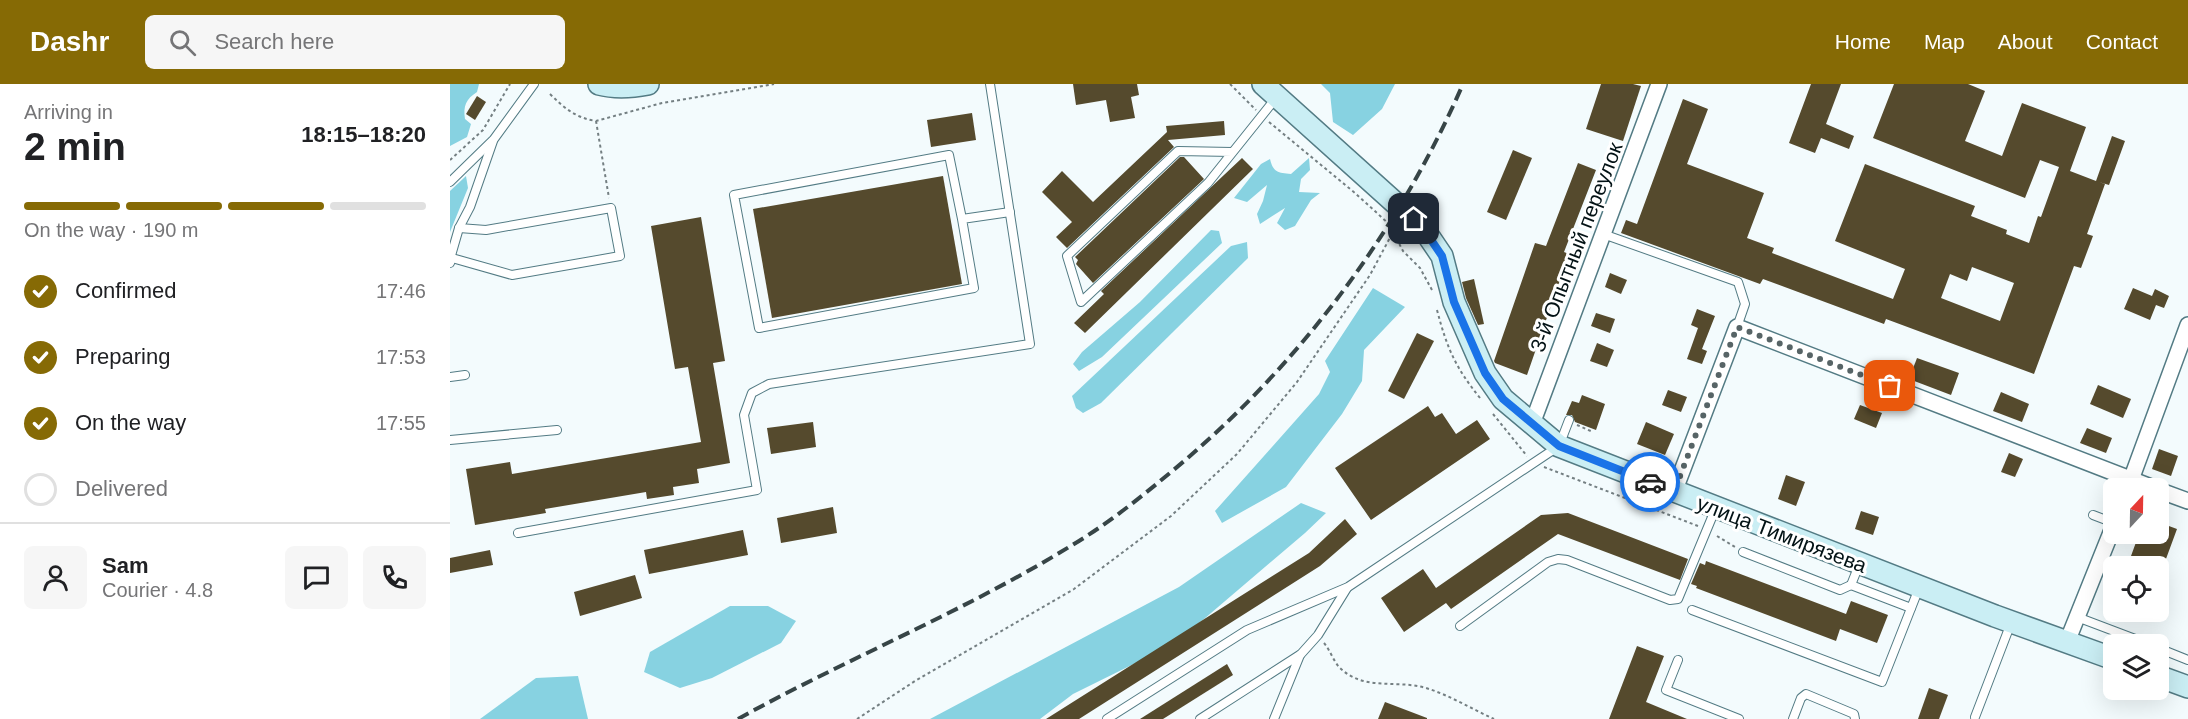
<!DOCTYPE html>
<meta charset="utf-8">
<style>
:root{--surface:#fff;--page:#f6f6f6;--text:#202124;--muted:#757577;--line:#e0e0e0;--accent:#866a05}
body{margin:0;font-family:Helvetica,sans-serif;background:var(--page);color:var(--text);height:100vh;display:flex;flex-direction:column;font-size:22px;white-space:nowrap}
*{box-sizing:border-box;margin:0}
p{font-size:20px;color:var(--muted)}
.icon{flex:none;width:33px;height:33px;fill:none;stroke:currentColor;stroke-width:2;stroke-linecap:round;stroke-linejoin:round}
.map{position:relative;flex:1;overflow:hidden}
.drawer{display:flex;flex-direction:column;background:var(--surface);width:450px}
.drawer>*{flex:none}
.needle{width:39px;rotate:22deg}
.buttons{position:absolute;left:1653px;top:394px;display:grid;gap:12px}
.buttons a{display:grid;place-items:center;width:66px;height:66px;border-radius:9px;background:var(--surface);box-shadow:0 6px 24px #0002;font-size:30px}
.pin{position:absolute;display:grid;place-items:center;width:51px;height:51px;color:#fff;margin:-26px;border-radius:12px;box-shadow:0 3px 9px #0006}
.courier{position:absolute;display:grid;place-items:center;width:60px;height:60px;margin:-30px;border:4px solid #1a73e8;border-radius:50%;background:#fff;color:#222;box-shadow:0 2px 8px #0007}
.overview em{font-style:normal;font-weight:600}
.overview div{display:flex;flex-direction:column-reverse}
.overview{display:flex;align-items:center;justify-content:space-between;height:102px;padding:0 24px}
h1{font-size:39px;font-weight:600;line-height:45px}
.bar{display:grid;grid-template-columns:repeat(4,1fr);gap:9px 6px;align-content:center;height:72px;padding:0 24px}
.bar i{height:8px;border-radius:4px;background:var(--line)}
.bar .on{background:var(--accent)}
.bar p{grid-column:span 4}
.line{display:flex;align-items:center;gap:15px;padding:0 24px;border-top:2px solid var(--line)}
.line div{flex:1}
.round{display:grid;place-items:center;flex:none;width:63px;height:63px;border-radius:9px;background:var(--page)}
ol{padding:0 24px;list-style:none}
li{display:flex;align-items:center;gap:18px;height:66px}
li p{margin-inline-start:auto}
li .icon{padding:6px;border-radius:50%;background:var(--accent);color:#fff;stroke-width:4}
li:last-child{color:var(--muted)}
li i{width:33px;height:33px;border:3px solid var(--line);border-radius:50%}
header{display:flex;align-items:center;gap:36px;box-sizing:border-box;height:84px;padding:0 30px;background:var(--accent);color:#fff}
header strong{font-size:28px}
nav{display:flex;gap:33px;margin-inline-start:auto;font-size:21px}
.search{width:420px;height:54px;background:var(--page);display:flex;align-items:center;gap:15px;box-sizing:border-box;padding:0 21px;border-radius:9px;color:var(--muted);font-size:22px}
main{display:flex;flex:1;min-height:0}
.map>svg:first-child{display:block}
.forest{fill:#87d2e1}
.building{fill:#554a2d;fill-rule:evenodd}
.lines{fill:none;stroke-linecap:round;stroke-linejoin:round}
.lane-casing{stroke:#537b84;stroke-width:10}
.street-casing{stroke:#537b84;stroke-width:18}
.secondary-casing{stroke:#537b84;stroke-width:24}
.path{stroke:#747f82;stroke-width:2;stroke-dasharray:3 3;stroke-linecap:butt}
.lane{stroke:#fff;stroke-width:8}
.street{stroke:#fff;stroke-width:15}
.secondary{stroke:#caeef4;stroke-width:21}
.rail{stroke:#374547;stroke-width:4;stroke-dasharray:12 6;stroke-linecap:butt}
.done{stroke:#576466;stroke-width:6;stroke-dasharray:0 10.8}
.route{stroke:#1a73e8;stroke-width:8}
.labels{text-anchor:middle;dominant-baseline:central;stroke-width:6;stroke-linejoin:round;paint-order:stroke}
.street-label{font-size:21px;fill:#031215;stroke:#fff}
</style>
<header>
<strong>Dashr</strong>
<div class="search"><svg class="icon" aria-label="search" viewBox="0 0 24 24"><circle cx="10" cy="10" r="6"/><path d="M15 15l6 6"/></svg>Search here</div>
<nav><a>Home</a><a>Map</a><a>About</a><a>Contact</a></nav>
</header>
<main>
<section class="drawer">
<div class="overview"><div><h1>2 min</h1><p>Arriving in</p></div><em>18:15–18:20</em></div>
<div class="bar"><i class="on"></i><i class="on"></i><i class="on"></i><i></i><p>On the way · 190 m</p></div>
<ol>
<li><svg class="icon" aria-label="check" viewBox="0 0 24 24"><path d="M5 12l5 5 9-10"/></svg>Confirmed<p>17:46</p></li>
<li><svg class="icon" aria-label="check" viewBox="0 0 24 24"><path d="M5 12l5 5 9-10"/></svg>Preparing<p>17:53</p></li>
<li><svg class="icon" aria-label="check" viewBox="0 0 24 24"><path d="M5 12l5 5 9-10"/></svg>On the way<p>17:55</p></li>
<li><i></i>Delivered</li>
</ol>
<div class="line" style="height:108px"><a class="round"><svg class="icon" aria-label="person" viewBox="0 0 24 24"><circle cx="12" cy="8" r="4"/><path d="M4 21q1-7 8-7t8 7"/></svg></a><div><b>Sam</b><p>Courier · 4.8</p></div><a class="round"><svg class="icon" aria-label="chat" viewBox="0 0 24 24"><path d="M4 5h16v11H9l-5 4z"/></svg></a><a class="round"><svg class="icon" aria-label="phone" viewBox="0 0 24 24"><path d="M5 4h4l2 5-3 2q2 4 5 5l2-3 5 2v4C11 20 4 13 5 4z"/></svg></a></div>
</section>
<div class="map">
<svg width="1738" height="635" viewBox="0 0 1738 635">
<rect width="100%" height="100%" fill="#f3fbfd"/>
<!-- forest -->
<g class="forest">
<path d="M 0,0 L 29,0 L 27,8 C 16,15 13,22 15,35 L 21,40 L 17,53 L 0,62 Z"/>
<path d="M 871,0 L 945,0 L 932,25 L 903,51 L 883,38 L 880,9 Z"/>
<path d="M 859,74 L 860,86 L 851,95 L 849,108 L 870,109 L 861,116 L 845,142 L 835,146 L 827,139 L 835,124 L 810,140 L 807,130 L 813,117 L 817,101 L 797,118 L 784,114 L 811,80 L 820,75 C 823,88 828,89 841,90 Z"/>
<path d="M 16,92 L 18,104 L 0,148 L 0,107 Z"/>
<path d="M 761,146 L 769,147 L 772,159 L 652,273 L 629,287 L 623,280 L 632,268 L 690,218 Z"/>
<path d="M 797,158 L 798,174 L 651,319 L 633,329 L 626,324 L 622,312 L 781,162 Z"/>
<path d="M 923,204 L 955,223 L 914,266 L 912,297 L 892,330 L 836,403 L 772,439 L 765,427 L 869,310 L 880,288 L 875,277 Z"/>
<path d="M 851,419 L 876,429 L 855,449 L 754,535 L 714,565 L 623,610 L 590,635 L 480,635 L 729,503 Z"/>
<path d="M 280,522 L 318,522 L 346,537 L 331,559 L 262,594 L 230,604 L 194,588 L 200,568 Z"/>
<path d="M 128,592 L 138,635 L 30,635 L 86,594 Z"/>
</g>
<!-- building -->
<g class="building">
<path d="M 623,0 L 687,0 L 689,11 L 681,13 L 685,34 L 660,38 L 656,16 L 626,21 Z"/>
<path d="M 1151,0 L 1183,0 L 1191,2 L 1173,57 L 1136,45 Z"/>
<path d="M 1361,0 L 1391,0 L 1376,40 L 1404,52 L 1399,65 L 1371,54 L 1365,69 L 1339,59 Z"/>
<path d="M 1444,0 L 1518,0 L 1535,7 L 1515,57 L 1552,72 L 1572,19 L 1636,43 L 1620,87 L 1646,97 L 1662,52 L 1675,57 L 1659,101 L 1649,98 L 1655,100 L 1637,150 L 1643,152 L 1631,184 L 1624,182 L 1584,290 L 1436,235 L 1434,240 L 1313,195 L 1310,200 L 1171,149 L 1176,136 L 1187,140 L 1233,15 L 1258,25 L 1237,80 L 1314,109 L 1297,154 L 1324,164 L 1322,169 L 1443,215 L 1455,185 L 1385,157 L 1415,80 L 1525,122 L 1521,132 L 1557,146 L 1556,150 L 1579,159 L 1588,132 L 1591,133 L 1609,83 L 1590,76 L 1575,114 L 1423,54 ZM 1522,183 L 1564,199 L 1550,237 L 1491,214 L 1500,190 L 1517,197 Z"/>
<path d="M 27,12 L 36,18 L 25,36 L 16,30 Z"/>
<path d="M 522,29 L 526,56 L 481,63 L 477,36 Z"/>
<path d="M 774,37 L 775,51 L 718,56 L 724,63 L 617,164 L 606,153 L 622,138 L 592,108 L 612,87 L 643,118 L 717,48 L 716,42 Z"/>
<path d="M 1063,66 L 1082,74 L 1056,136 L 1037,128 Z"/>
<path d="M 730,73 L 734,73 L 754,95 L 643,199 L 626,180 L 628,176 L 625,173 Z"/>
<path d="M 792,74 L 803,85 L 635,249 L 624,239 L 654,210 L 651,207 Z"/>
<path d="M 1128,79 L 1146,86 L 1114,168 L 1119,170 L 1077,291 L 1045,279 L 1044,277 L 1085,159 L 1096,162 Z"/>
<path d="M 493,92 L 512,200 L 322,234 L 303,125 Z"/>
<path d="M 251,133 L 275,277 L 263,279 L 280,379 L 247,385 L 249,399 L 223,403 L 224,411 L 197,415 L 196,408 L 95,425 L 96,429 L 25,441 L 16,385 L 60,378 L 62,390 L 251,358 L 238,283 L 225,285 L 201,142 Z"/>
<path d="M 1160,189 L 1177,196 L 1171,210 L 1155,203 Z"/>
<path d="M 1024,195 L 1034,240 L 1028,241 L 1016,214 L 1012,198 Z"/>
<path d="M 1683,204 L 1702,212 L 1705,205 L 1719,212 L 1714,224 L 1706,221 L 1700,236 L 1674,225 Z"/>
<path d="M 1247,225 L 1265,232 L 1252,265 L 1257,267 L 1252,280 L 1237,275 L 1248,244 L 1241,241 Z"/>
<path d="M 1146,229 L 1165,235 L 1160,249 L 1141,242 Z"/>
<path d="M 967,249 L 984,257 L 954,315 L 938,307 Z"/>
<path d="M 1147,259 L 1164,266 L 1157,283 L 1140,277 Z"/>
<path d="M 1467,274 L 1509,289 L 1501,311 L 1459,295 Z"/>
<path d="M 1648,301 L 1681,315 L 1673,334 L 1640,320 Z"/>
<path d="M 1218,306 L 1237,313 L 1231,328 L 1212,321 Z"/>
<path d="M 1551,308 L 1579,320 L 1572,338 L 1543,327 Z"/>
<path d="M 1132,311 L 1155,320 L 1146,346 L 1125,338 L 1122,331 L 1116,331 L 1122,317 L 1129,319 Z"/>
<path d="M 1410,321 L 1432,329 L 1426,344 L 1404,335 Z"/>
<path d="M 978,322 L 985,333 L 992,329 L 1006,350 L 1027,336 L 1040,355 L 921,436 L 885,384 Z"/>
<path d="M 363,338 L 366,363 L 321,370 L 317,344 Z"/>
<path d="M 1196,338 L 1224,350 L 1215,371 L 1187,360 Z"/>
<path d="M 1637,344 L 1662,354 L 1656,369 L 1630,359 Z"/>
<path d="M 1709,365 L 1728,372 L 1721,392 L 1702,385 Z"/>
<path d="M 1559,369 L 1573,375 L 1565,393 L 1551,388 Z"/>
<path d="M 1336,391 L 1355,398 L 1346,422 L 1328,415 Z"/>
<path d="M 383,423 L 387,449 L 331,459 L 327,434 Z"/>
<path d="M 1411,427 L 1429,433 L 1423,451 L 1405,445 Z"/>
<path d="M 1118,429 L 1238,475 L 1230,496 L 1108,450 L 1001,525 L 996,519 L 954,548 L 931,514 L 973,485 L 986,504 L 1091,431 Z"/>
<path d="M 895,435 L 907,450 L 870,482 L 629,635 L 596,635 L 859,469 Z"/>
<path d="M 1708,438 L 1727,445 L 1713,483 L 1677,483 L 1689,450 L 1708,450 Z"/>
<path d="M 293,446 L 298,471 L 199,490 L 194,466 Z"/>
<path d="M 40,466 L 43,481 L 0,489 L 0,474 Z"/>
<path d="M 1256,477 L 1396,530 L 1401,517 L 1438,531 L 1427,559 L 1390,545 L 1386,557 L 1246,504 L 1247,502 L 1241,500 L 1250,479 L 1255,481 Z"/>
<path d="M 185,491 L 192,514 L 130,532 L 124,508 Z"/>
<path d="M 1187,562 L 1214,572 L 1196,618 L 1237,635 L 1159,635 Z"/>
<path d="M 777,580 L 783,591 L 713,635 L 690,635 Z"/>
<path d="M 1479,604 L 1498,611 L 1489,635 L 1468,635 Z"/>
<path d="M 935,618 L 977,634 L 977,635 L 928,635 Z"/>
</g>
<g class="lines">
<defs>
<g id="lane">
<path d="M 782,68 L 728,67 L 617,172 L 631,218 L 758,99 L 826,14"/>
<path d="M 0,98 L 44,55 L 84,0"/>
<path d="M 512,135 L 524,204 L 309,244 L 284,111 L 499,71 L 512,135 L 560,128"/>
<path d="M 1153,150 L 1288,198 L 1295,220 L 1287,243"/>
<path d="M 0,175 L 9,144 L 20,123 L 43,57"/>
<path d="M 0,179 L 2,174 L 62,191 L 170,172 L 161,124 L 36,146 L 9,144"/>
<path d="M 0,293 L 15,291"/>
<path d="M 0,356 L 107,346"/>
<path d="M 1643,431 L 1664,439"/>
<path d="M 68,449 L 307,406 L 294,331 L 302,309 L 319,300 L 580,260 L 540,0"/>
<path d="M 1293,468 L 1390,506 L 1401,501"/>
<path d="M 1409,481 L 1401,501 L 1461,524"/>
<path d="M 1242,526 L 1432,598 L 1469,504"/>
<path d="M 1627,533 L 1701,561"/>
<path d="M 1010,542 L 1098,478 L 1108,475 L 1117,476 L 1220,516 L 1228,515 L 1265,426"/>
<path d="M 1708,564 L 1738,576"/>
<path d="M 1228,576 L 1216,606 L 1289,635"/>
<path d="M 1525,633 L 1561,539"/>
<path d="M 657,635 L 797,546 L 898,503 L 1109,362 L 1119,336"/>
<path d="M 750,635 L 851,570 L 868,551 L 897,504"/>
<path d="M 824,635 L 850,571"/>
<path d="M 1343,635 L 1351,614 L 1356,610 L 1404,630 L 1405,635"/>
</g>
<g id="street">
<path d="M 1082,340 L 1209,0"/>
<path d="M 1678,404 L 1738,241"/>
<path d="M 1708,406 L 1738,417"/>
<path d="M 1224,408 L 1287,243 L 1706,405"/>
<path d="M 1617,558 L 1664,441"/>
</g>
<g id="secondary">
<path d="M 149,0 C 164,4 182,3 198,0"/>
<path d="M 813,0 L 973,144 L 992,172 L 1004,218 L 1035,289 L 1053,315 L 1109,362 L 1545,532 L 1664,575"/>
<path d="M 1708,592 L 1738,603"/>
</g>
</defs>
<!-- lane casing -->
<use href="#lane" class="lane-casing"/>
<!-- street casing -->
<use href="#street" class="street-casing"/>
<!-- secondary casing -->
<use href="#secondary" class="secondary-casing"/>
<!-- path -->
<g class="path">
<path d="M 780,0 L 806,26"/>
<path d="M 100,10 C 114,24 126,34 146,37 L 212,19 L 324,0"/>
<path d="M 146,37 L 159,114"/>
<path d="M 819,38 L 905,109 L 939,140 L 953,167 L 970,184 L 982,206"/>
<path d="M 0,76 L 33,46 L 60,0"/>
<path d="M 987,226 C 997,264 1005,283 1030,314"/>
<path d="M 1043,330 L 1077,372"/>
<path d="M 1127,341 L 1143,348"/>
<path d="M 1094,383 L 1248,442"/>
<path d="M 1267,452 L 1285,463"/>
<path d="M 874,559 C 880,566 883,576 889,583 C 914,608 945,595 976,604 C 999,611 1022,625 1044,635"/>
<path d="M 407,635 L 465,597 L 624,505 L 721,432 L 787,370 L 847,298 L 920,191 L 943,148"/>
</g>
<!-- lane -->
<use href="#lane" class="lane"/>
<!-- street -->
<use href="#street" class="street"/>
<!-- secondary -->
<use href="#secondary" class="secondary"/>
<!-- rail -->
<path class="rail" d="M 288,635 C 396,575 513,528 619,463 C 653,443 685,418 715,393 C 845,287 946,153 1013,0"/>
</g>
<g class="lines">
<!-- done -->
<path class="done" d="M 1200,398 L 1224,408 L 1287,243 L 1440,302"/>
<!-- route -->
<path class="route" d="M 964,135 L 973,144 L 992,172 L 1004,218 L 1035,289 L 1053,315 L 1109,362 L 1200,398"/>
</g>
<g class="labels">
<!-- street labels -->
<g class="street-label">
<text transform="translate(1126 163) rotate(-69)">3-й Опытный переулок</text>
<text transform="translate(1332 450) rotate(21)">улица Тимирязева</text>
</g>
</g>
</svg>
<div class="buttons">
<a><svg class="needle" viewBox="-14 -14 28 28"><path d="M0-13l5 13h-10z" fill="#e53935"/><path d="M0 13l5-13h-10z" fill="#757577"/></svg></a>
<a><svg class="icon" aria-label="locate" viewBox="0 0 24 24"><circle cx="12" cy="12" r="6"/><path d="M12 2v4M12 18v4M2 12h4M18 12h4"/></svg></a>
<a><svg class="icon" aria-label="layers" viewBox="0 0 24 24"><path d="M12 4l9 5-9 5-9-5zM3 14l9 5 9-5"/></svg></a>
</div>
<div class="pin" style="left:1440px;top:302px;background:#ea580c"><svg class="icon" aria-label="bag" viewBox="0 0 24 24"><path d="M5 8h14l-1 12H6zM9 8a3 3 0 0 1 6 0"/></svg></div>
<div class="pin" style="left:964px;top:135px;background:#1f2937"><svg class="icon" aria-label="home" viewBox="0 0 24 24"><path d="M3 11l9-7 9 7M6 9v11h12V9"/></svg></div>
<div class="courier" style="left:1200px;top:398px"><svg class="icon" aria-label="car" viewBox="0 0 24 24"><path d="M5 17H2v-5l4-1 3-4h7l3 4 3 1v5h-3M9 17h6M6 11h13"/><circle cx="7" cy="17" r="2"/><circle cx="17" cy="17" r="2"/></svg></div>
</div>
</main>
